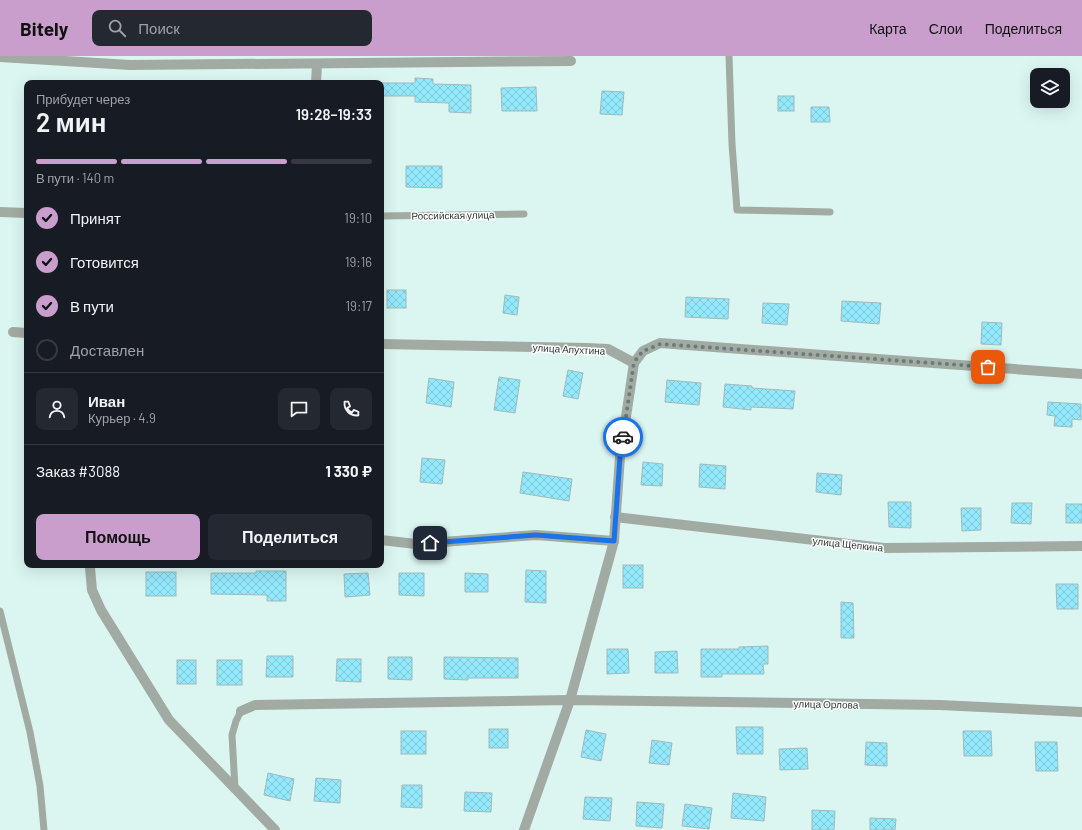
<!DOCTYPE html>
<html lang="ru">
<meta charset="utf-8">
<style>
:root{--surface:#171b24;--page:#242831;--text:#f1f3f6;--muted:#9ea1a6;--line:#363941;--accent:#c99dcc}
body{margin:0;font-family:Barlow,sans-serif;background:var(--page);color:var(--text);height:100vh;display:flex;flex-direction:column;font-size:15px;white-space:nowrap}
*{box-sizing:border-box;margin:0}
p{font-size:13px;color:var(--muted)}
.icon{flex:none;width:22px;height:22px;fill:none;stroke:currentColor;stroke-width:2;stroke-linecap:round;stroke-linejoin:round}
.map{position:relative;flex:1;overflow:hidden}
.drawer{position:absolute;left:24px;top:24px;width:360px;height:488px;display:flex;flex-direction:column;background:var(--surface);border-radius:8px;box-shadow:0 4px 16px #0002}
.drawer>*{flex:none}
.fabs{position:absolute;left:1030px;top:12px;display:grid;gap:8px}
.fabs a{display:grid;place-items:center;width:40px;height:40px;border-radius:8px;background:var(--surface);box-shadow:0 4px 16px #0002;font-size:20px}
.pin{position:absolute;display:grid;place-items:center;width:34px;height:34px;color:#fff;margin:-17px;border-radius:8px;box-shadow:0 2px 6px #0006}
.courier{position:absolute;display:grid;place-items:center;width:40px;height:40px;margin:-20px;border:3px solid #1a73e8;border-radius:50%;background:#fff;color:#222;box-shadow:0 1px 5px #0007}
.headline em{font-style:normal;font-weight:600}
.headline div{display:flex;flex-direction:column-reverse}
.headline{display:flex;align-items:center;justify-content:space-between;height:68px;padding:0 12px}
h1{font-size:26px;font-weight:600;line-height:30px}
.bar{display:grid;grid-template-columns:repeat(4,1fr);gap:6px 4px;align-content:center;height:48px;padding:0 12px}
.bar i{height:5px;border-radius:3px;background:var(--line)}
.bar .selected{background:var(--accent)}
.bar p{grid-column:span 4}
.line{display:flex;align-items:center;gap:10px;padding:0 12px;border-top:1px solid var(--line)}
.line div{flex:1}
.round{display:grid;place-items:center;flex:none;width:42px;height:42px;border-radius:8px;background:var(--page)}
ol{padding:0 12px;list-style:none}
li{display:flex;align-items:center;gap:12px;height:44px}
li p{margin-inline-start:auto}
li .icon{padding:4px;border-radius:50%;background:var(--accent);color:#111;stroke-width:4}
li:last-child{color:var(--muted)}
li i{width:22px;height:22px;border:2px solid var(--line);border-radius:50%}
.action{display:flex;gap:8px;margin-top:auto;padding:8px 12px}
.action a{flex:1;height:46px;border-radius:8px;background:var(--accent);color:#111;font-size:16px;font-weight:600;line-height:46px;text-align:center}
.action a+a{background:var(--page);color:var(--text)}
header{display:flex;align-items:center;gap:24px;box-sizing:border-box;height:56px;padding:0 20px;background:var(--accent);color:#111}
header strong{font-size:19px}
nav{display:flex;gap:22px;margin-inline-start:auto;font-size:14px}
.search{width:280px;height:36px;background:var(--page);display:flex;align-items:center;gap:10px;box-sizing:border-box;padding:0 14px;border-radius:8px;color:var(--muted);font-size:15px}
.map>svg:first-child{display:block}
.building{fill:url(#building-cross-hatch);stroke:#a1b9bf}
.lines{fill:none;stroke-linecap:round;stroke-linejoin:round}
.service{stroke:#a1aaa3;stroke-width:7}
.minor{stroke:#a1aaa3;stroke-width:10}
.done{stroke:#6b7b78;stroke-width:4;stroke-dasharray:0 7.2}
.route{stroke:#1a73e8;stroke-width:5}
.labels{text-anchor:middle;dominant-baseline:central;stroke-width:3;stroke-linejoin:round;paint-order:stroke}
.street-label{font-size:10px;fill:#2e3937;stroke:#fff}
</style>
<header>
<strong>Bitely</strong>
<div class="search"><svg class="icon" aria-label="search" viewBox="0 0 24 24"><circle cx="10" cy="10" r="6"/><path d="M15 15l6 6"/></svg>Поиск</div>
<nav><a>Карта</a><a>Слои</a><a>Поделиться</a></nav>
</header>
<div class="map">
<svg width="1082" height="774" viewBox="0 0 1082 774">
<defs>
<pattern id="building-cross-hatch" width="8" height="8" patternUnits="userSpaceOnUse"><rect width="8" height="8" fill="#93e8fa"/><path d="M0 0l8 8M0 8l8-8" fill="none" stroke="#7fc8d7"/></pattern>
</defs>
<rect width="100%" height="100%" fill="#dbf6f1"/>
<!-- building -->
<g class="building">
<path d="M 415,22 L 433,23 L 433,28 L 471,29 L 471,57 L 449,56 L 449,47 L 415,46 L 415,40 L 381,40 L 381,27 L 415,27 Z"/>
<path d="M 536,31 L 537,55 L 502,55 L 501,32 Z"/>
<path d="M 602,35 L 624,36 L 622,59 L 600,58 Z"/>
<rect x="778" y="40" width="16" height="15"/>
<path d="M 811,51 L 829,51 L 830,66 L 811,66 Z"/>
<path d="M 406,110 L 442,110 L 442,132 L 406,131 Z"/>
<rect x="387" y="234" width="19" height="18"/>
<path d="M 505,239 L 519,241 L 517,259 L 503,257 Z"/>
<path d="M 686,241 L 729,243 L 728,263 L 685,261 Z"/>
<path d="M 842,245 L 881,247 L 879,268 L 841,265 Z"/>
<path d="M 763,247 L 789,248 L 787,269 L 762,267 Z"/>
<path d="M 982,266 L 1002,267 L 1001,289 L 981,288 Z"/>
<path d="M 568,314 L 583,317 L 578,343 L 563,340 Z"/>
<path d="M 499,321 L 520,324 L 515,357 L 494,354 Z"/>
<path d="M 429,322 L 454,326 L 451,351 L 426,347 Z"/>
<path d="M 667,324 L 701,327 L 699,349 L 665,346 Z"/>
<path d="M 725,328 L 752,330 L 752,332 L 795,335 L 793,353 L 751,351 L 751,354 L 723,351 Z"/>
<path d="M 1048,346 L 1081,348 L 1081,364 L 1072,363 L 1072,371 L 1054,370 L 1055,360 L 1047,359 Z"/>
<path d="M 422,402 L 445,404 L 442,428 L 420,426 Z"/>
<path d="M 643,406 L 663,408 L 662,430 L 641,429 Z"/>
<path d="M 700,408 L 726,410 L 725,433 L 699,431 Z"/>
<path d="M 523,416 L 572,423 L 569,445 L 520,437 Z"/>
<path d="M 817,417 L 842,419 L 841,439 L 816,436 Z"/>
<path d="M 888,446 L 911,446 L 911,472 L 889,471 Z"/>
<path d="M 1012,447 L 1032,447 L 1031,468 L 1011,467 Z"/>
<rect x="1066" y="448" width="16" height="19"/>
<path d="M 961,452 L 981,452 L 981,474 L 962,475 Z"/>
<rect x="623" y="509" width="20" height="23"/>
<path d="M 526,514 L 546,515 L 546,547 L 525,546 Z"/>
<path d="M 256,515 L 286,515 L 286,545 L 267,545 L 267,539 L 211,538 L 211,517 L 256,517 Z"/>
<rect x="146" y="516" width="30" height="24"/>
<path d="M 368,517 L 370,539 L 345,541 L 344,518 Z"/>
<path d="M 399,517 L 424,517 L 424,540 L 399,539 Z"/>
<path d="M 465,517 L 488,518 L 488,536 L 465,536 Z"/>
<path d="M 1056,528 L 1078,528 L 1078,553 L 1057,553 Z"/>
<path d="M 841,546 L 853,547 L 854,582 L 841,582 Z"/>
<path d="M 768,590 L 768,608 L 763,608 L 764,618 L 722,618 L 722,621 L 701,621 L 701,593 L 739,593 L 739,591 Z"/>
<path d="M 607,593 L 628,593 L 629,617 L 607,618 Z"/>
<path d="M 677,595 L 678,617 L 655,617 L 655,596 Z"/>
<path d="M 267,600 L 293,600 L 293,621 L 266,621 Z"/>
<path d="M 388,601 L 412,601 L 412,624 L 388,623 Z"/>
<path d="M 444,601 L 518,602 L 518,622 L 468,622 L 468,624 L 444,623 Z"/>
<path d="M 337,603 L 361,603 L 361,626 L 336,625 Z"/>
<rect x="177" y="604" width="19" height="24"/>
<rect x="217" y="604" width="25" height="25"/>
<path d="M 736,671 L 763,671 L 763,698 L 737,698 Z"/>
<rect x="489" y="673" width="19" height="19"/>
<path d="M 586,674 L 606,678 L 601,705 L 581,701 Z"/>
<rect x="401" y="675" width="25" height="23"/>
<path d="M 963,675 L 991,675 L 992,700 L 964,700 Z"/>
<path d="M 652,684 L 672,687 L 669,709 L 649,707 Z"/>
<path d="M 866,686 L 887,687 L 887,710 L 865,709 Z"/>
<path d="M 1035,686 L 1057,686 L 1058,715 L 1036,715 Z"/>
<path d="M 807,692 L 808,713 L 780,714 L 779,693 Z"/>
<path d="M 268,717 L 294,723 L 290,745 L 264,739 Z"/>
<path d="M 316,722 L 341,724 L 340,747 L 314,745 Z"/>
<path d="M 402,729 L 422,729 L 422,752 L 401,751 Z"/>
<path d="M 465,736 L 492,737 L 491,756 L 464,755 Z"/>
<path d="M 733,737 L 766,741 L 764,765 L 731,762 Z"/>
<path d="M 585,741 L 612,742 L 610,765 L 583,763 Z"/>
<path d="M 637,746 L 664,748 L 662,772 L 636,770 Z"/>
<path d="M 685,748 L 712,752 L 709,773 L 682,770 Z"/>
<path d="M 812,754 L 835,755 L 834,774 L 812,774 Z"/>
<path d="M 870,762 L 896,763 L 895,774 L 870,774 Z"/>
</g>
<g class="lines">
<!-- service -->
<g class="service">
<path d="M 729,0 L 732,88 L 737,154 L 830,156"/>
<path d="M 381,160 L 524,158"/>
<path d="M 0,555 L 30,676 L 40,730 L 44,774"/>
<path d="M 235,733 L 232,679 L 236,665 L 241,655"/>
</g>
<!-- minor -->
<g class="minor">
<path d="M 0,1 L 130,9 L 571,5"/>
<path d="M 316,27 L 317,8"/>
<path d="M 0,156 L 27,157"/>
<path d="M 13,276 L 27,277"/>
<path d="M 381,288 L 587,292 L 608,293 L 634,307"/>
<path d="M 634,307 L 643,295 L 660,287 L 1082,318"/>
<path d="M 615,461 L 884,492 L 1082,490"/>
<path d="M 381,484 L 416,488 L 536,479 L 614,485"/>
<path d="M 90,509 L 90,512 L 92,534 L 101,554 L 169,664 L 275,774"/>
<path d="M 241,655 L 255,649 L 570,644 L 940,649 L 1082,656"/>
<path d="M 524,774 L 570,644 L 614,485 L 620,401 L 634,307"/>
</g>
</g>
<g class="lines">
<!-- done -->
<path class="done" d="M 623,381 L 634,306 L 643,295 L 660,288 L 988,311"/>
<!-- route -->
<path class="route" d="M 430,487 L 536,479 L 614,485 L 620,401 L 623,381"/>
</g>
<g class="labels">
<!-- street labels -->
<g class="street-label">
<text transform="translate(453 159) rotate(-1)">Российская улица</text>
<text transform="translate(569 293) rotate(3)">улица Апухтина</text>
<text transform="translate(848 488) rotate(6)">улица Щепкина</text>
<text transform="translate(826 648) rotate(1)">улица Орлова</text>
</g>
</g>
</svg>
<div class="fabs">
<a><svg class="icon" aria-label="layers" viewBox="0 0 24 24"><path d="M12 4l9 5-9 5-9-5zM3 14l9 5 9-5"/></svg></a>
</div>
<div class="pin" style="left:988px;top:311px;background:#ea580c"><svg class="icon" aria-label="bag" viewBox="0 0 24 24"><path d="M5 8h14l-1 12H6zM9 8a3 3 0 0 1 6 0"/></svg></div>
<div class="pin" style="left:430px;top:487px;background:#1f2937"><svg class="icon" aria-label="home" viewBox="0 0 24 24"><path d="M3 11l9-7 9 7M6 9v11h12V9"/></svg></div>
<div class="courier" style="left:623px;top:381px"><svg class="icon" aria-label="car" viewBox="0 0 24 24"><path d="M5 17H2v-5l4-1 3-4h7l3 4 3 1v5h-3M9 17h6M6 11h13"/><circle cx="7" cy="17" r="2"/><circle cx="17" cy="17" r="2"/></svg></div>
<section class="drawer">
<div class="headline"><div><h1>2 мин</h1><p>Прибудет через</p></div><em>19:28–19:33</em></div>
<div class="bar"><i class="selected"></i><i class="selected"></i><i class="selected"></i><i></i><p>В пути · 140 m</p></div>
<ol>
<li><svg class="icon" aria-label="check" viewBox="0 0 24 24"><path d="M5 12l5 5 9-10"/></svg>Принят<p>19:10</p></li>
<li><svg class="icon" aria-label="check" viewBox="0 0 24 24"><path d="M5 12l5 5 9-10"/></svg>Готовится<p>19:16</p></li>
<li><svg class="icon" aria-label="check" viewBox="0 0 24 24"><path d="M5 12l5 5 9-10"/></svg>В пути<p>19:17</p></li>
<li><i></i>Доставлен</li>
</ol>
<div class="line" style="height:72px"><a class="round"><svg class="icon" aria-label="person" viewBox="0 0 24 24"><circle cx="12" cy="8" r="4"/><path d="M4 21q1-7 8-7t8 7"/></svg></a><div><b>Иван</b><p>Курьер · 4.9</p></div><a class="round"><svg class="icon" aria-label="chat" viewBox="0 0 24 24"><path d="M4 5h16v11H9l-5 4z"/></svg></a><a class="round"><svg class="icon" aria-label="phone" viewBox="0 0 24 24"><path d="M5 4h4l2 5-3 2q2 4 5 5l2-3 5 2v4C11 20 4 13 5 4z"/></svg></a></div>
<div class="line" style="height:52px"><div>Заказ #3088</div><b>1 330 ₽</b></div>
<div class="action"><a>Помощь</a><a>Поделиться</a></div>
</section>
</div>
